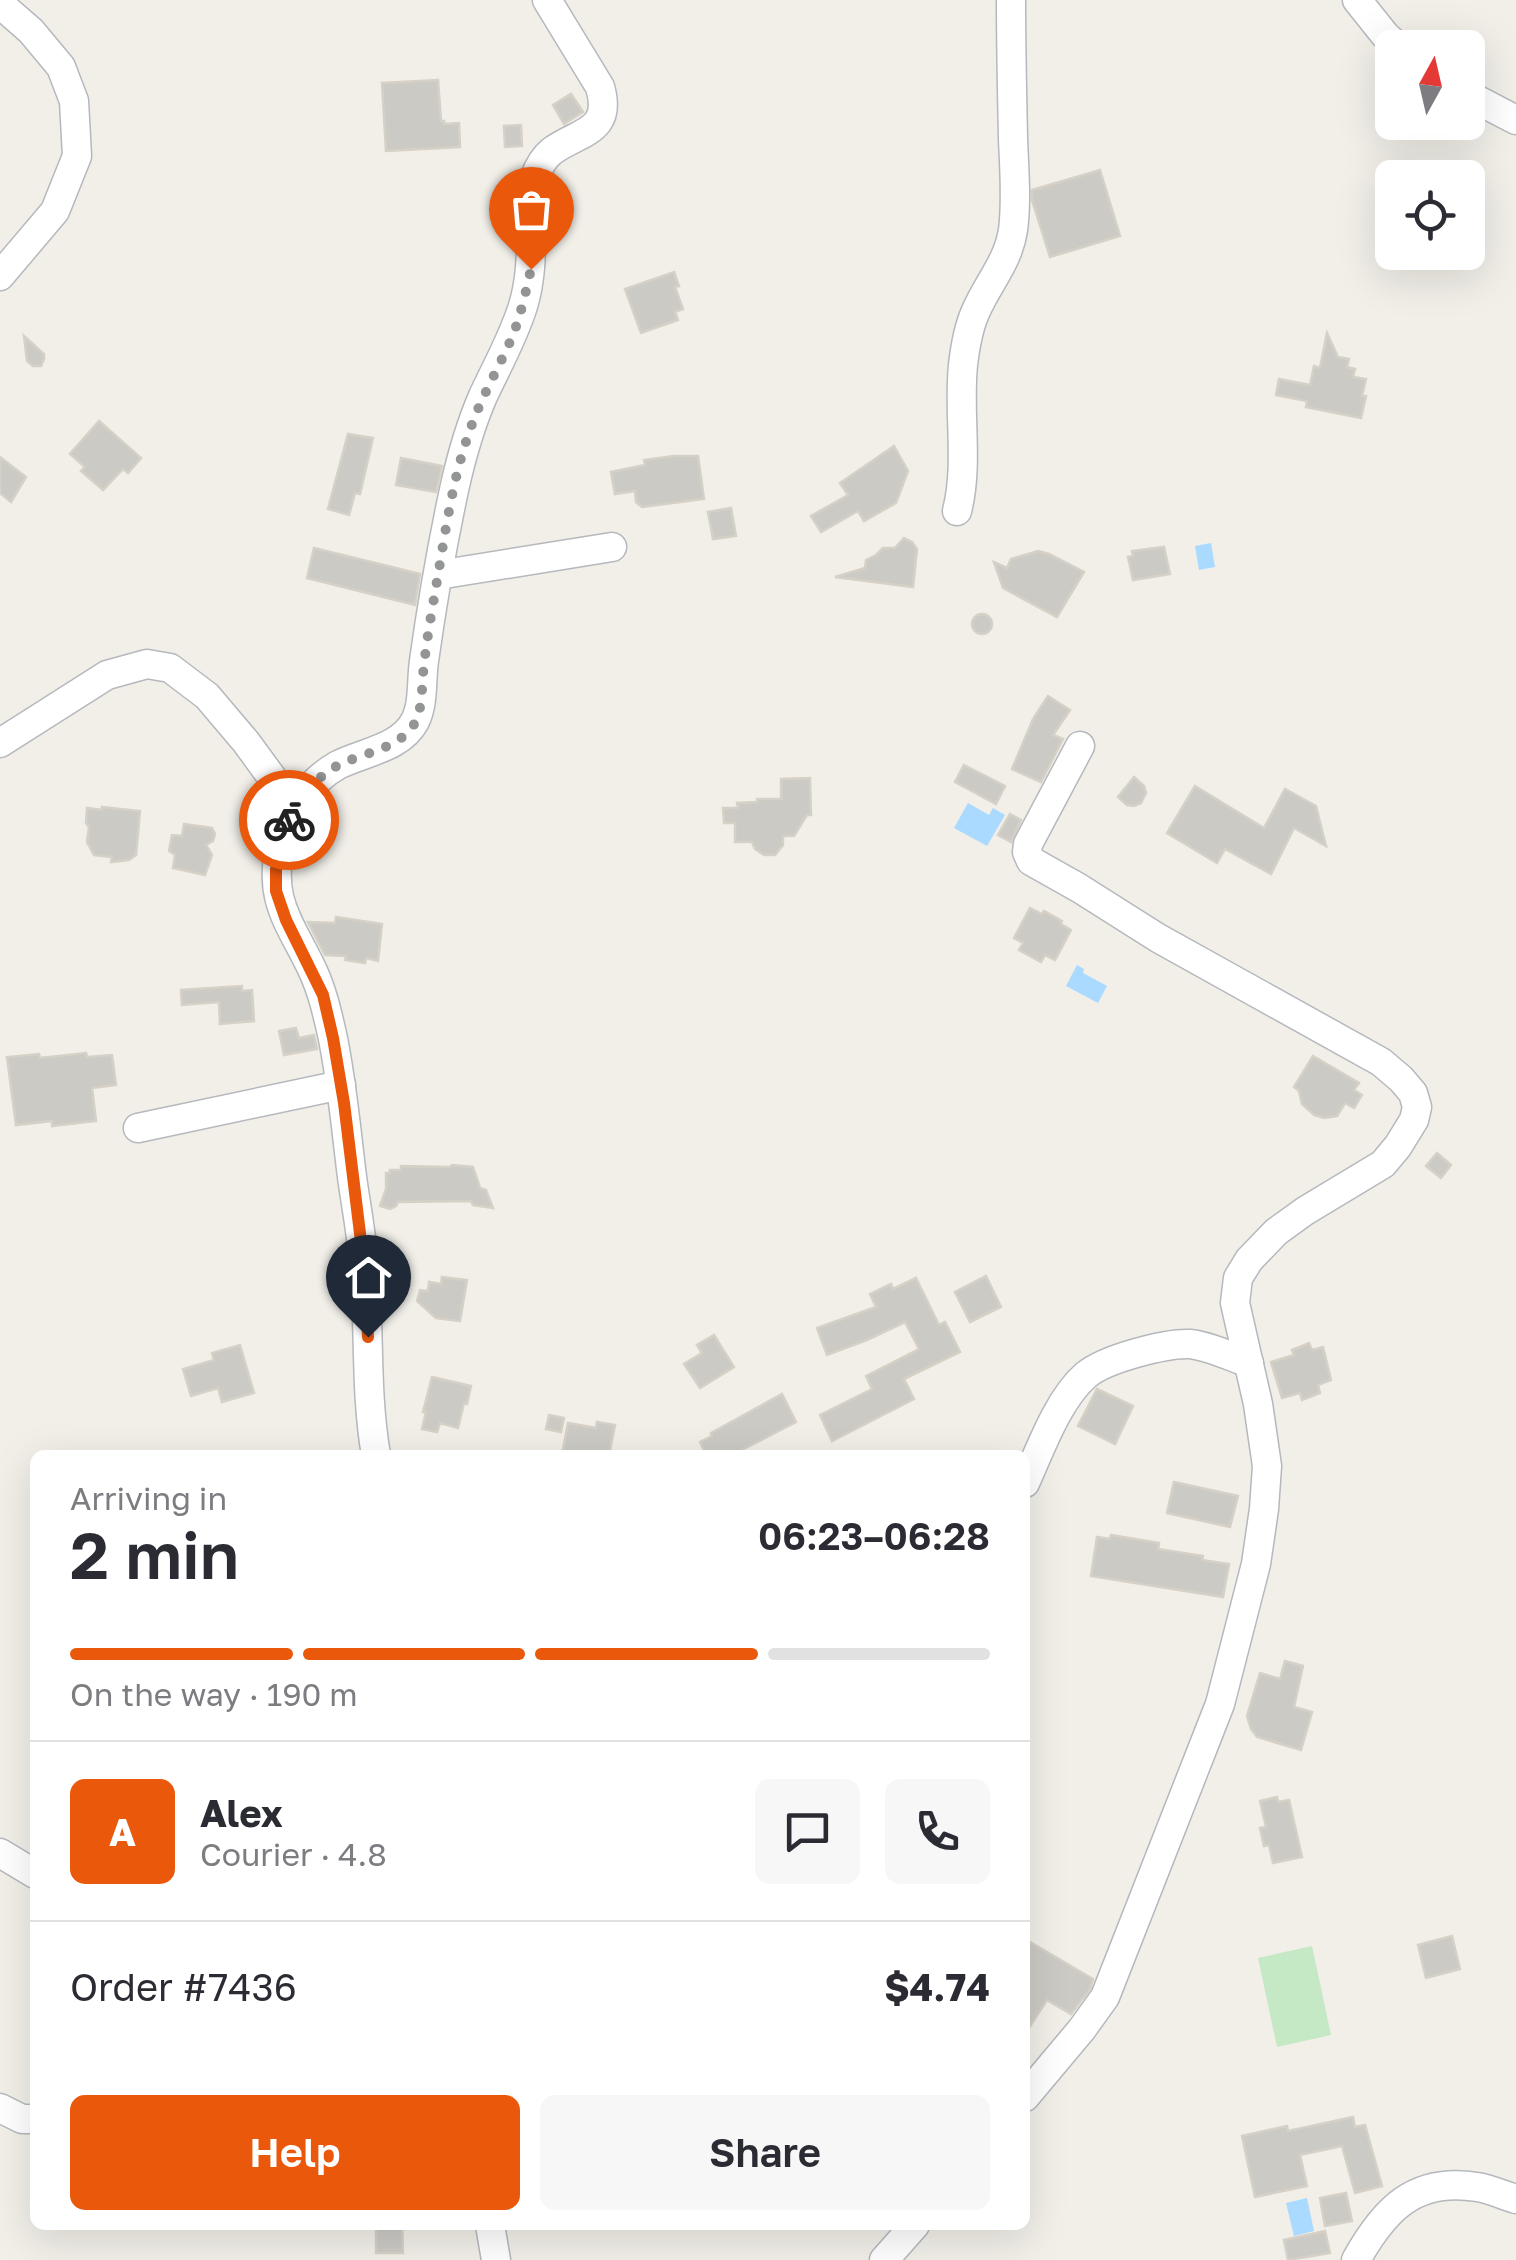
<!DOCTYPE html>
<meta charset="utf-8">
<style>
:root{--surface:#fff;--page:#f7f7f7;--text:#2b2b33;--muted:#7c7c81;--line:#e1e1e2;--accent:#ea580c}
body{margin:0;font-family:"Golos Text",sans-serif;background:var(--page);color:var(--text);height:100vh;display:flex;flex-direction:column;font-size:38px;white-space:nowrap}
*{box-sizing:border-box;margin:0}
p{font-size:32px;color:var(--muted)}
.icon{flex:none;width:55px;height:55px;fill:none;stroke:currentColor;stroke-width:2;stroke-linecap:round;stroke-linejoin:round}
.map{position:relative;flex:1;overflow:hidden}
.drawer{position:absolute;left:30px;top:1450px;width:1000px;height:780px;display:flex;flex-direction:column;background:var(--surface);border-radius:15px;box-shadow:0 10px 40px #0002}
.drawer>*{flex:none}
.needle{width:65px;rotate:8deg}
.fabs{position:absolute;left:1375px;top:30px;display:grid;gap:20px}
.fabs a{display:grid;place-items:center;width:110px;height:110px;border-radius:15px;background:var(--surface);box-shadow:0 10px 40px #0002;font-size:50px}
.pin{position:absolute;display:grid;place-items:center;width:85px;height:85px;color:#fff;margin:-102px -42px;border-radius:50% 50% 50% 0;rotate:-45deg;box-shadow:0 0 10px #0007}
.pin .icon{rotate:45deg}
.courier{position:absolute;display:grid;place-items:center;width:100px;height:100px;margin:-50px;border:8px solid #ea580c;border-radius:50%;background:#fff;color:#222;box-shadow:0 2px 12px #0007}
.headline em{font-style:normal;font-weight:600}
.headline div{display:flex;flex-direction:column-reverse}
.headline{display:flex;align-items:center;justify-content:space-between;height:170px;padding:0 40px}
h1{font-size:65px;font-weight:600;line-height:75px}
.bar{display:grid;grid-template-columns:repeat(4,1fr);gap:15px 10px;align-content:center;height:120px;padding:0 40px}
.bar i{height:12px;border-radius:8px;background:var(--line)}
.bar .current{background:var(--accent)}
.bar p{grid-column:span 4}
.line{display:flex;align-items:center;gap:25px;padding:0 40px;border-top:2px solid var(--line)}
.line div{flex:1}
.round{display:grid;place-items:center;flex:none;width:105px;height:105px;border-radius:15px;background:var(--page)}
.primary-button{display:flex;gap:20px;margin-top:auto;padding:20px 40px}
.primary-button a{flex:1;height:115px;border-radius:15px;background:var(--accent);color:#fff;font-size:40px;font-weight:600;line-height:115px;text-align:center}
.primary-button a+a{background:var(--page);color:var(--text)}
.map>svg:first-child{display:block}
.pitch{fill:#c5e8c5}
.water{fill:#aadaff}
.building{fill:#cccac5;stroke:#d6d1c6;stroke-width:2.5}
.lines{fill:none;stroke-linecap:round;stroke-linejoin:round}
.minor-casing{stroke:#b5b8bc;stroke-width:31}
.minor{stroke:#fff;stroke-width:28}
.done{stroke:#929495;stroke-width:10;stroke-dasharray:0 18}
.route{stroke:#ea580c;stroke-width:12}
</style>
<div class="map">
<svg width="1516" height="2260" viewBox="0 0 1516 2260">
<rect width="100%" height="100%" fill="#f1efe8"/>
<!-- pitch -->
<path class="pitch" d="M 1312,1946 L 1331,2035 L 1277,2047 L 1258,1958 Z"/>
<!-- water -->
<g class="water">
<path d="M 1211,543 L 1215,567 L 1199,570 L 1195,546 Z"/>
<path d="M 968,803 L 989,815 L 993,808 L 1005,815 L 987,846 L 954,828 Z"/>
<path d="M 1077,965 L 1084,969 L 1083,973 L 1107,986 L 1098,1003 L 1066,986 Z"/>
<path d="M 1307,2198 L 1314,2231 L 1294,2236 L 1286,2203 Z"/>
</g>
<!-- building -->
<g class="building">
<path d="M 438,80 L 441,121 L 444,121 L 444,124 L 459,123 L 460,147 L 386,151 L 382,83 Z"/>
<path d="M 571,94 L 583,112 L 564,124 L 553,105 Z"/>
<path d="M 521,125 L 522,146 L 505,147 L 504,126 Z"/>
<path d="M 1100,170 L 1120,236 L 1050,257 L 1032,200 L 1032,190 Z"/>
<path d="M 674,272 L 679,286 L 675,287 L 683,309 L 675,312 L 678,320 L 641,333 L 625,289 Z"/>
<path d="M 1327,333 L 1338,357 L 1349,359 L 1347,367 L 1355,369 L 1353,377 L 1366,379 L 1362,396 L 1366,396 L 1361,418 L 1306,407 L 1307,401 L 1276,395 L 1279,379 L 1310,385 L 1314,366 L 1320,368 Z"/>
<path d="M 24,336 L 44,354 L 44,359 L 41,366 L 33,366 L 27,361 Z"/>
<path d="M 99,421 L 141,458 L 128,473 L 123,469 L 103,490 L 81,471 L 85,467 L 70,454 Z"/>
<path d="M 348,434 L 373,438 L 360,494 L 355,493 L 349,515 L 328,509 Z"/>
<path d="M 894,446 L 908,471 L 896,503 L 864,521 L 858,511 L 821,532 L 811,516 L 848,495 L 840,483 Z"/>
<path d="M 674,456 L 698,456 L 704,499 L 642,507 L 636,502 L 635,491 L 615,494 L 611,472 L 645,465 L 644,460 Z"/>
<path d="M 0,457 L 26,477 L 11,502 L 0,493 Z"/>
<path d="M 401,458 L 442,466 L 436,492 L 396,485 Z"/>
<path d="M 731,508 L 736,536 L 713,539 L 708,512 Z"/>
<path d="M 904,538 L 912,542 L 917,549 L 913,587 L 835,577 L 865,568 L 866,560 L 876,555 L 883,548 L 895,548 Z"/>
<path d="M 1164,547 L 1170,574 L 1133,580 L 1128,557 L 1133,556 L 1132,551 Z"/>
<path d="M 314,548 L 420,574 L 415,605 L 307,578 Z"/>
<path d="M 1038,551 L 1049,554 L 1084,572 L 1057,617 L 1003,588 L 994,562 L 1007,568 L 1011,559 Z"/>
<circle cx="982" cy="624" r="10"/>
<path d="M 1048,696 L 1070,710 L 1053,735 L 1063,739 L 1041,782 L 1012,769 L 1033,719 Z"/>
<path d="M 964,765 L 1005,786 L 996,804 L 955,782 Z"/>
<path d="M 1134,777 L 1144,786 L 1146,793 L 1141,803 L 1134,806 L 1127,805 L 1118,797 Z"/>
<path d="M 810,778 L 811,815 L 807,815 L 794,836 L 783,836 L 783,845 L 775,855 L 764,855 L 755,849 L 752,842 L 735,842 L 735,823 L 724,823 L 723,808 L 738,808 L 737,803 L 757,802 L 757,799 L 781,799 L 781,779 Z"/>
<path d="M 1195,786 L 1264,828 L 1285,789 L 1316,806 L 1326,846 L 1294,828 L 1271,874 L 1225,849 L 1217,863 L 1167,833 Z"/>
<path d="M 102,807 L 140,811 L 136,855 L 129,860 L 111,862 L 112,857 L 94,855 L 87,842 L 89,827 L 86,823 L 87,808 L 102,810 Z"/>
<path d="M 1010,814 L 1021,820 L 1011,842 L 998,835 Z"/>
<path d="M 184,824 L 212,828 L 215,834 L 213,841 L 206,845 L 212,855 L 205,875 L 173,868 L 175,855 L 169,851 L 172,835 L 182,836 Z"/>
<path d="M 1030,908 L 1042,914 L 1044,911 L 1062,921 L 1061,924 L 1071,930 L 1055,960 L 1045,955 L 1041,962 L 1019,950 L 1023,943 L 1014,938 Z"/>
<path d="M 336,917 L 382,924 L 378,961 L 366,958 L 365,963 L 345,960 L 346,956 L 325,955 L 308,922 L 335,923 Z"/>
<path d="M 242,986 L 242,991 L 252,990 L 254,1021 L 220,1024 L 219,1002 L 182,1005 L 181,990 Z"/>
<path d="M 296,1028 L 299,1038 L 314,1035 L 317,1049 L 284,1055 L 279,1031 Z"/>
<path d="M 86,1053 L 87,1057 L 112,1055 L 116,1085 L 92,1088 L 96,1121 L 52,1126 L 52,1121 L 16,1125 L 7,1057 L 39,1054 L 40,1058 Z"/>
<path d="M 1313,1056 L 1359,1083 L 1354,1090 L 1362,1095 L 1354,1108 L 1345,1103 L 1337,1116 L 1324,1118 L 1314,1115 L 1302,1104 L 1299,1091 L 1294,1087 Z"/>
<path d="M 1437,1153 L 1451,1165 L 1441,1178 L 1426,1166 Z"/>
<path d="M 452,1165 L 473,1167 L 480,1188 L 486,1190 L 493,1208 L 473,1205 L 471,1201 L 398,1202 L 396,1206 L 390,1209 L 380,1206 L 386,1189 L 386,1173 L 390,1173 L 390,1170 L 401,1170 L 401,1166 L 450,1167 Z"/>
<path d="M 986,1276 L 1001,1307 L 970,1322 L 955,1292 Z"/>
<path d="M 442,1277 L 467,1280 L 460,1321 L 436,1318 L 417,1301 L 420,1290 L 428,1291 L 429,1282 L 441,1284 Z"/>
<path d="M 916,1278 L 939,1325 L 945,1322 L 960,1352 L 904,1379 L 914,1399 L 832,1441 L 820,1415 L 872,1389 L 866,1376 L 919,1349 L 905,1322 L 867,1340 L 827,1355 L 817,1328 L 876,1307 L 870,1294 L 891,1284 L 893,1289 Z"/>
<path d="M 714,1335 L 734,1367 L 700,1388 L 684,1364 L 702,1353 L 697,1345 Z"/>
<path d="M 1309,1343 L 1312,1350 L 1323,1347 L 1331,1380 L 1318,1385 L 1320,1393 L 1302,1400 L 1300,1393 L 1282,1398 L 1271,1362 L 1294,1355 L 1292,1350 Z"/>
<path d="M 240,1345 L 254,1393 L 222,1402 L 218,1388 L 191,1396 L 183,1369 L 214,1360 L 212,1353 Z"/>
<path d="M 432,1377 L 471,1386 L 467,1404 L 464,1403 L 458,1428 L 440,1423 L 437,1432 L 422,1429 L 426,1412 L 423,1412 Z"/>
<path d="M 1097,1389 L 1133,1406 L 1115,1444 L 1078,1426 Z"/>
<path d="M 782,1394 L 796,1422 L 732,1455 L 706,1455 L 700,1442 L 712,1436 L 711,1433 Z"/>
<path d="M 549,1415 L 564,1418 L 561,1432 L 546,1429 Z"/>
<path d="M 597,1422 L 615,1425 L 609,1455 L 562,1455 L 568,1423 L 596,1428 Z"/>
<path d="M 1174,1482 L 1238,1496 L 1230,1527 L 1167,1513 Z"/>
<path d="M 1111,1535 L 1159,1543 L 1158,1549 L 1203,1556 L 1202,1560 L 1229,1564 L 1223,1597 L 1091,1576 L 1097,1537 L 1110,1539 Z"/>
<path d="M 1285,1661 L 1303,1666 L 1294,1707 L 1312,1712 L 1301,1750 L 1257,1737 L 1251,1729 L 1247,1716 L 1260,1673 L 1280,1679 Z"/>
<path d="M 1277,1797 L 1278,1802 L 1289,1800 L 1302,1857 L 1273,1863 L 1269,1845 L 1264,1846 L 1260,1828 L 1266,1827 L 1260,1801 Z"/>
<path d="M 1452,1936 L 1460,1969 L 1426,1978 L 1418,1945 Z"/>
<path d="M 1025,1939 L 1093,1979 L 1090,1989 L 1071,2014 L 1047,2000 L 1025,2034 Z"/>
<path d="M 1353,2117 L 1355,2127 L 1365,2125 L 1382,2186 L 1355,2193 L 1342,2146 L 1300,2155 L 1307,2186 L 1255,2197 L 1242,2136 L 1287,2126 L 1288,2131 Z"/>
<path d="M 1346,2193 L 1352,2221 L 1325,2226 L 1320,2198 Z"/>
<path d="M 376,2225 L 402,2225 L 403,2253 L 376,2253 Z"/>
<path d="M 1325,2231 L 1330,2253 L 1288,2260 L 1284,2240 Z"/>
</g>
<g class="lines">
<defs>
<g id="minor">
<path d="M 1357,0 L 1385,35 L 1399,48"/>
<path d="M 0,4 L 31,31 L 61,67 L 74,101 L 77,156 L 55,211 L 0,276"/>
<path d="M 1468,95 L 1516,120"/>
<path d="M 957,511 C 969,464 958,413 963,365 C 965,348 968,329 975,313 C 987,284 1008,263 1013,230 C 1017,200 1014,168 1013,138 C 1012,92 1011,46 1011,0"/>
<path d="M 438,575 L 612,547"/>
<path d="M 0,743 L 107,675 L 147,664 L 170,668 L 207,696 L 246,742 L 295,809"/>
<path d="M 138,1128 L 341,1085"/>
<path d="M 376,1455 C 365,1392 370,1330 364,1267 C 362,1236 356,1206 352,1177 C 346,1129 342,1081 332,1034 C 327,1012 322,990 312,969 C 289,921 267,899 281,842 C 288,811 311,780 338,765 C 364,752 401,748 415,721 C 424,703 421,681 424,661 C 432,604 442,546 454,490 C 461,458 470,426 483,396 C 497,366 513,338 523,306 C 536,264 528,221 534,179 C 538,168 543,158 552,151 C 580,131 613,132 600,87 L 547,0"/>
<path d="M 1025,1483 C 1040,1450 1058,1399 1086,1375 C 1105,1359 1165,1343 1190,1344 C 1210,1346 1231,1357 1249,1363"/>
<path d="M 0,1853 L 35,1874"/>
<path d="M 1025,2097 L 1082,2029 L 1105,1997 L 1220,1704 L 1256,1564 L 1264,1509 L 1267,1466 L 1258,1404 L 1235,1303 L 1238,1278 L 1249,1260 L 1276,1232 L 1305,1211 L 1383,1164 L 1398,1146 L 1414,1120 L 1417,1107 L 1413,1093 L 1401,1079 L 1381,1062 L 1158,938 L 1079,888 L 1031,861 L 1027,852 L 1028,844 L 1080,746"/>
<path d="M 0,2108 L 22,2119 L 35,2119"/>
<path d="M 490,2225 L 496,2260"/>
<path d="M 884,2260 L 915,2225"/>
<path d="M 1356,2260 C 1384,2210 1414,2177 1477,2187 C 1490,2189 1503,2195 1516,2199"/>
</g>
</defs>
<!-- minor casing -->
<use href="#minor" class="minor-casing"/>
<!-- minor -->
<use href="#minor" class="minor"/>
</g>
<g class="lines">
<!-- done -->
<path class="done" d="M 289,820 C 301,798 316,776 339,765 C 363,753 397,749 413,726 C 424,709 421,685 424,666 C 427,636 433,605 438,575 C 446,528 453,478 469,433 C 480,399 499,368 513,335 C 521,314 526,291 531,269"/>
<!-- route -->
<path class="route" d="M 289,820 L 281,840 L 276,870 L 276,891 L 286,920 L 323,995 L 333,1038 L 344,1103 L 364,1266 L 368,1337"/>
</g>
</svg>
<div class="fabs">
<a><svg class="needle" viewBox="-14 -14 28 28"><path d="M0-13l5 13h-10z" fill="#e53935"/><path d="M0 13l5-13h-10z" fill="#7c7c81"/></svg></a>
<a><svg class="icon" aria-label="locate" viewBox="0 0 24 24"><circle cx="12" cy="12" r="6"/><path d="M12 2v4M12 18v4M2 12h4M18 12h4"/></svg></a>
</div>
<div class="pin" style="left:531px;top:269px;background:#ea580c"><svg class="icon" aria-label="bag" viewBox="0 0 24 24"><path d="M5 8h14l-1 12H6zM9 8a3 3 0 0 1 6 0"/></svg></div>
<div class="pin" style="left:368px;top:1337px;background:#1f2937"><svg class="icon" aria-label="home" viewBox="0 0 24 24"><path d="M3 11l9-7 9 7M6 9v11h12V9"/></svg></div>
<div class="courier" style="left:289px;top:820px"><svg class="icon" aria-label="bike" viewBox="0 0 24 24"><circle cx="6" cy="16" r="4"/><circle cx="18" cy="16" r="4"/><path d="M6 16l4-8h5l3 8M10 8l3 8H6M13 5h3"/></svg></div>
<section class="drawer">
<div class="headline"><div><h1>2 min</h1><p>Arriving in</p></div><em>06:23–06:28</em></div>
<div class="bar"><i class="current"></i><i class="current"></i><i class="current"></i><i></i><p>On the way · 190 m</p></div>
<div class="line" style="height:180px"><b class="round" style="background:var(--accent);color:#fff">A</b><div><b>Alex</b><p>Courier · 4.8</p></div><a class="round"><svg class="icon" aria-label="chat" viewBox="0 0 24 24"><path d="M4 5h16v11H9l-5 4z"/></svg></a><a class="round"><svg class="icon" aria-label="phone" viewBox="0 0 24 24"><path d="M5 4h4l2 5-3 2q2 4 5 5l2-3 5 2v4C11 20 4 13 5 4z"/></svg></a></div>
<div class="line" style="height:130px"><div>Order #7436</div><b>$4.74</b></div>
<div class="primary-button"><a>Help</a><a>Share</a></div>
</section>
</div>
